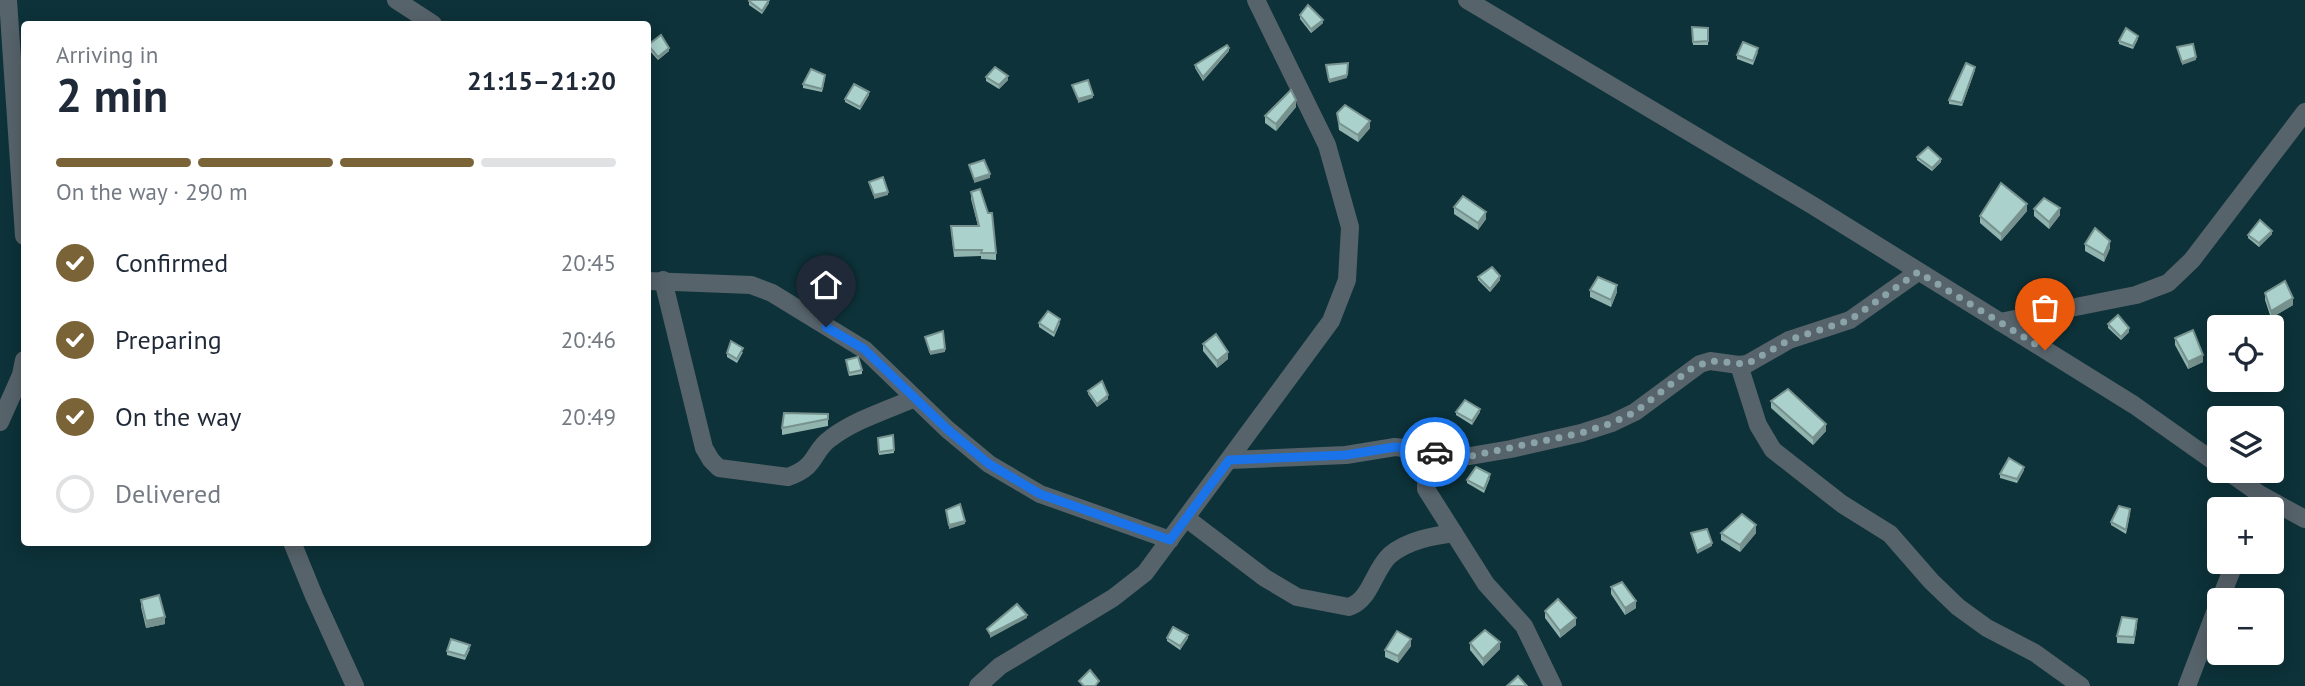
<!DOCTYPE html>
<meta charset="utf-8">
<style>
:root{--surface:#fff;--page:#f6f6f7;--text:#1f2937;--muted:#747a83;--line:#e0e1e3;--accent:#7b6338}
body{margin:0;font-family:"PT Sans",sans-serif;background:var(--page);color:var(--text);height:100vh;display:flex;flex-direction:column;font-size:26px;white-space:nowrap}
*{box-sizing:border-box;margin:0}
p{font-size:23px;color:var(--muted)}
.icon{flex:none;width:38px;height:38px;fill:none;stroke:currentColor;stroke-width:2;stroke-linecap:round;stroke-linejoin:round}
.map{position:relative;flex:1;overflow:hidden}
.details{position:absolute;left:21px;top:21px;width:630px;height:525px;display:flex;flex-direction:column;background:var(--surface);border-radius:7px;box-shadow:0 4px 18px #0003}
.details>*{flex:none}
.controls{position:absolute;left:2207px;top:315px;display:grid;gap:14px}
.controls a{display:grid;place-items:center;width:77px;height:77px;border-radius:7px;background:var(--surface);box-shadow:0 4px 18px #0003;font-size:35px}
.pin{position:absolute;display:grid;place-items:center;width:60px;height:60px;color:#fff;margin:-72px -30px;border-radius:50% 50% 50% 0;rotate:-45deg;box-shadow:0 0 7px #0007}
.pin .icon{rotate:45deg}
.courier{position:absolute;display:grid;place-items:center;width:70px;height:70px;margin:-35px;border:5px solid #1a73e8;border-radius:50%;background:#fff;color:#222;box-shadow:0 2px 9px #0007}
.overview em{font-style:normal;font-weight:600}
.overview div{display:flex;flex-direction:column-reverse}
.overview{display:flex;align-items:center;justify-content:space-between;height:119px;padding:0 35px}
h1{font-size:46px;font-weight:600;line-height:52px}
.bar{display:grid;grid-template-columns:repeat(4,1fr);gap:10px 7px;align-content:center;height:84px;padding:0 35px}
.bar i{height:9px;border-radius:5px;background:var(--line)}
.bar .active{background:var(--accent)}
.bar p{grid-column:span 4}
ol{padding:0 35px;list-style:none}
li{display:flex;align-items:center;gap:21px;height:77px}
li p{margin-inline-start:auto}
li .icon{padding:7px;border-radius:50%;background:var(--accent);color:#fff;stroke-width:4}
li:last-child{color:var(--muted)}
li i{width:38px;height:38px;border:4px solid var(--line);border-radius:50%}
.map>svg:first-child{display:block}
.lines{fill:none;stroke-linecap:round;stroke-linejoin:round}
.minor{stroke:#57636b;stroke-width:18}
.wall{fill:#92b4af}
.shaded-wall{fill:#77928e}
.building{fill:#aad1cb;stroke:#77928e;stroke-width:2}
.done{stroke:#8aa3a8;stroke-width:7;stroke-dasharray:0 12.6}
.route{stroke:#1a73e8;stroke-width:9}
</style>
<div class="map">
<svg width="2305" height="686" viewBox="0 0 2305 686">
<rect width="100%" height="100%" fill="#0d3239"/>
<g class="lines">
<!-- minor -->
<g class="minor">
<path d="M 8,0 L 24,236"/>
<path d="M 396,0 L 433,24"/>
<path d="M 1467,0 L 1812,205 L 2134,405 L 2219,465"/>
<path d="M 663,280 L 704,448 L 711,460 L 719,468 L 788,477 C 819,466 811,452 831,438 C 855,420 887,410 915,398"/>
<path d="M 648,281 L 751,285 L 772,293 L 865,350 L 947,429 L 989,464 L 1040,494 L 1170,540"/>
<path d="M 2000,322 L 2136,295 L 2168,283 L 2192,260 L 2305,112"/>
<path d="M 1739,365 L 1758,425 L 1773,450 L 1842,504 L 1890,534 L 1931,581 L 1958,607 L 1987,628 L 2035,653 L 2081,686"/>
<path d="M 0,422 L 21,375 L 24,360"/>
<path d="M 1434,452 L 1426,478 L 1426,489 L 1486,584 L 1524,626 L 1553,686"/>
<path d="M 1229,460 L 1346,455 L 1395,447 L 1470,456 L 1511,449 L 1581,433 L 1612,423 L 1635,412 L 1700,364 L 1710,361 L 1739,365 L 1747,364 L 1789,340 L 1850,320 L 1918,272"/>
<path d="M 2227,471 L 2261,495 L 2305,519"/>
<path d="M 1186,518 L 1265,578 L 1297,597 L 1349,607 C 1371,600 1374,569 1390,555 C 1408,540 1433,536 1454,533"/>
<path d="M 292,542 L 314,596 L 355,686"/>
<path d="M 2220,600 L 2235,562"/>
<path d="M 978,686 L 1000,666 L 1113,598 L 1145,573 L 1331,321 L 1347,280 L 1350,227 L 1327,145 L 1256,0"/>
<path d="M 2187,686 L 2219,602"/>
</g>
</g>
<!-- wall -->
<g class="wall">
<path d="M 749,1 L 769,3 L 762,14 L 749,5 Z"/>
<path d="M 1300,15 L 1323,23 L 1311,33 L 1300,19 Z"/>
<path d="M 1692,27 L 1708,28 L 1708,45 L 1693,45 Z"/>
<path d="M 2138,39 L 2133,49 L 2119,44 L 2119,41 Z"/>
<path d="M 648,45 L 669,51 L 658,60 L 648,49 Z"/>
<path d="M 1229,51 L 1203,81 L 1195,68 L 1195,65 Z"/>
<path d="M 1758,52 L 1753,65 L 1737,59 L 1737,55 Z"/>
<path d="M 1975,70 L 1962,106 L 1949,104 L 1949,100 Z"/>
<path d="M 986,77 L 1008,80 L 999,89 L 986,81 Z"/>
<path d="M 825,78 L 822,92 L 803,88 L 803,84 Z"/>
<path d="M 869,95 L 860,110 L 845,102 L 845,99 Z"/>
<path d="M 1296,107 L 1276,131 L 1265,123 L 1265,116 Z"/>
<path d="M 1337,113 L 1370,128 L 1358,142 L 1339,130 Z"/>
<path d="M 1917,157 L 1941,162 L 1932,171 L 1917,160 Z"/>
<path d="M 971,192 L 996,253 L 996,260 L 981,259 L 981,256 L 954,257 L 951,226 L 978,226 L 971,199 Z"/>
<path d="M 1454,207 L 1486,219 L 1478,230 L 1454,214 Z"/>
<path d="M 2034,209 L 2060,215 L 2049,229 L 2034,216 Z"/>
<path d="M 2027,211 L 2001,241 L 1980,223 L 1980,216 Z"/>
<path d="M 2272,234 L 2259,247 L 2248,238 L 2248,235 Z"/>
<path d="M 2085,244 L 2110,248 L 2104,262 L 2085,251 Z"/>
<path d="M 1478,277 L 1500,280 L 1490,292 L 1478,280 Z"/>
<path d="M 1590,290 L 1617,292 L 1611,307 L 1590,297 Z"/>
<path d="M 2265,293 L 2293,305 L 2271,318 L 2265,300 Z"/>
<path d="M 1039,323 L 1060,323 L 1054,337 L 1039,327 Z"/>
<path d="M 2108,324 L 2129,332 L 2121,340 L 2108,328 Z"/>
<path d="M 2175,338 L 2203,362 L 2188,369 L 2175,345 Z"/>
<path d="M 1203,344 L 1228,359 L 1217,368 L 1203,351 Z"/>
<path d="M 743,352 L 737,363 L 727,357 L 727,353 Z"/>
<path d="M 846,360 L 862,370 L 862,374 L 849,376 Z"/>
<path d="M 1088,391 L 1108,399 L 1097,407 L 1088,394 Z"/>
<path d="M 1771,401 L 1826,431 L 1813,445 L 1771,408 Z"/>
<path d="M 1456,412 L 1480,412 L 1472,425 L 1456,415 Z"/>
<path d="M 828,414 L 828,426 L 782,435 L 782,428 Z"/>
<path d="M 893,435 L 894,453 L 879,455 L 878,438 Z"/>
<path d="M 2024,470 L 2017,483 L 2000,478 L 2000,474 Z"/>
<path d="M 1490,478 L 1484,493 L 1467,483 L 1467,480 Z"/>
<path d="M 2130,513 L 2126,534 L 2111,525 L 2111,522 Z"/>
<path d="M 1721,533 L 1756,533 L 1740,552 L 1721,540 Z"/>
<path d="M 1611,587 L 1636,608 L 1625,615 L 1611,594 Z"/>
<path d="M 141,600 L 165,624 L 146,628 L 141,607 Z"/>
<path d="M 1545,611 L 1576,625 L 1560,638 L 1545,618 Z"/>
<path d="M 2137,626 L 2134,644 L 2117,643 L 2117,636 Z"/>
<path d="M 1167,638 L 1188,638 L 1180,650 L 1167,641 Z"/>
<path d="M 1470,643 L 1500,649 L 1483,666 L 1470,650 Z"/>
<path d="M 1411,646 L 1398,663 L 1385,657 L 1385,650 Z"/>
<path d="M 470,649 L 465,660 L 447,655 L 447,651 Z"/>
</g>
<!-- shaded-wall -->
<g class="shaded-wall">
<path d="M 769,0 L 769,3 L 762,14 L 762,11 Z"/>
<path d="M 1323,20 L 1323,23 L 1311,33 L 1311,29 Z"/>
<path d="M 669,48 L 669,51 L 658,60 L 658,57 Z"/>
<path d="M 1229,48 L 1229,51 L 1203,81 L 1203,77 Z"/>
<path d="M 2196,57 L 2196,60 L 2182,65 L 2182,62 Z"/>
<path d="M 1975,67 L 1975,70 L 1962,106 L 1962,103 Z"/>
<path d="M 1347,75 L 1347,78 L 1329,83 L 1329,80 Z"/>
<path d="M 1008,76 L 1008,80 L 999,89 L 999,85 Z"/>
<path d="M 869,92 L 869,95 L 860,110 L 860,107 Z"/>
<path d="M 1093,95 L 1093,98 L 1078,103 L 1078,99 Z"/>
<path d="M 1296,100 L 1296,107 L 1276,131 L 1276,124 Z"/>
<path d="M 1370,121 L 1370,128 L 1358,142 L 1358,135 Z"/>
<path d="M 1941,159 L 1941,162 L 1932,171 L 1932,168 Z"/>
<path d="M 990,174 L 990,178 L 974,183 L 974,179 Z"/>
<path d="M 888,192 L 888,195 L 874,199 L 874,195 Z"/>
<path d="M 2027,204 L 2027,211 L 2001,241 L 2001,234 Z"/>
<path d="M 2060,208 L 2060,215 L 2049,229 L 2049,222 Z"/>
<path d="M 1486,212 L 1486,219 L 1478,230 L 1478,223 Z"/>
<path d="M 2272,231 L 2272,234 L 2259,247 L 2259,243 Z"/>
<path d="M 2110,241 L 2110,248 L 2104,262 L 2104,255 Z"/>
<path d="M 1500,276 L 1500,280 L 1490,292 L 1490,289 Z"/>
<path d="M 1617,285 L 1617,292 L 1611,307 L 1611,300 Z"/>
<path d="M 2293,298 L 2293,305 L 2271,318 L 2271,311 Z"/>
<path d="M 2129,328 L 2129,332 L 2121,340 L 2121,337 Z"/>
<path d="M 945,349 L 945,352 L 930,355 L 930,352 Z"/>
<path d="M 1228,352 L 1228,359 L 1217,368 L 1217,361 Z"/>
<path d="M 2203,355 L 2203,362 L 2188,369 L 2188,362 Z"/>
<path d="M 1108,395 L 1108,399 L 1097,407 L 1097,404 Z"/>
<path d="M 1480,409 L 1480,412 L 1472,425 L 1472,421 Z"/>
<path d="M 1826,424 L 1826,431 L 1813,445 L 1813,438 Z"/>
<path d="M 2024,467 L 2024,470 L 2017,483 L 2017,479 Z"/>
<path d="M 965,521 L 965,524 L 949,529 L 949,525 Z"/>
<path d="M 1756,525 L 1756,533 L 1740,552 L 1740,545 Z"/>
<path d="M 1712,543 L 1712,546 L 1697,554 L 1697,551 Z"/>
<path d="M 1636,601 L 1636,608 L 1625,615 L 1625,608 Z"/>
<path d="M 1027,615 L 1027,618 L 990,638 L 990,634 Z"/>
<path d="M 165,617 L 165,624 L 146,628 L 146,621 Z"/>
<path d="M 1576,618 L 1576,625 L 1560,638 L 1560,631 Z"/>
<path d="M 1188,635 L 1188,638 L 1180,650 L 1180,646 Z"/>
<path d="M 1411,639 L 1411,646 L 1398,663 L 1398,656 Z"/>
<path d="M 1500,642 L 1500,649 L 1483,666 L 1483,659 Z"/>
</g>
<!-- building -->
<g class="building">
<path d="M 750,0 L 769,0 L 762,11 L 749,1 Z"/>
<path d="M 1308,5 L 1323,20 L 1311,29 L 1300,15 Z"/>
<path d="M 1692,27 L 1708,28 L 1708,41 L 1693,42 Z"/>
<path d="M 2126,28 L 2138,36 L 2133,46 L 2119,41 Z"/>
<path d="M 661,35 L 669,48 L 658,57 L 648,45 Z"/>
<path d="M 1743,42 L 1758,48 L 1753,61 L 1737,55 Z"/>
<path d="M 2193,44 L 2196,57 L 2182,62 L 2177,47 Z"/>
<path d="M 1227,45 L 1229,48 L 1203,77 L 1195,65 Z"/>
<path d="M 1348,63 L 1347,75 L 1329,80 L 1326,65 Z"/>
<path d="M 1966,63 L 1975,67 L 1962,103 L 1949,100 Z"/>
<path d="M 995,67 L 1008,76 L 999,85 L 986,77 Z"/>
<path d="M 811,69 L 825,75 L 822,89 L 803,84 Z"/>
<path d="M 1088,80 L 1093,95 L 1078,99 L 1072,85 Z"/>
<path d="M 854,84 L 869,92 L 860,107 L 845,99 Z"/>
<path d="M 1291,90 L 1296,100 L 1276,124 L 1265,116 Z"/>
<path d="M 1345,105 L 1370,121 L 1358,135 L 1339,123 L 1337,113 Z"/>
<path d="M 1928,147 L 1941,159 L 1932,168 L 1917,157 Z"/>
<path d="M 984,160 L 990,174 L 974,179 L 969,165 Z"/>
<path d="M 883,177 L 888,192 L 874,195 L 869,182 Z"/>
<path d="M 2001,183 L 2027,204 L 2001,234 L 1980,216 Z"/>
<path d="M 980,189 L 988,213 L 992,213 L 996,253 L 981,253 L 982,250 L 954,250 L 951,226 L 979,226 L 971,192 Z"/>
<path d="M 1463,196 L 1486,212 L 1478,223 L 1454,207 Z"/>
<path d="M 2044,198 L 2060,208 L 2049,222 L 2034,209 Z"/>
<path d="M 2260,220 L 2272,231 L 2259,243 L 2248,235 Z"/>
<path d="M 2095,228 L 2110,241 L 2104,255 L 2085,244 Z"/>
<path d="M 1492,267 L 1500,276 L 1490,289 L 1478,277 Z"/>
<path d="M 1598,277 L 1617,285 L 1611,300 L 1590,290 Z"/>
<path d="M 2285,281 L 2293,298 L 2271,311 L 2265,293 Z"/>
<path d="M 1048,311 L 1060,319 L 1054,333 L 1039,323 Z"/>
<path d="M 2118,315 L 2129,328 L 2121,337 L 2108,324 Z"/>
<path d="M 2193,330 L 2203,355 L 2188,362 L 2175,338 Z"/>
<path d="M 943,331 L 945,349 L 930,352 L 925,337 Z"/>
<path d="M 1216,334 L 1228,352 L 1217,361 L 1203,344 Z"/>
<path d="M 731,341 L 743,348 L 737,359 L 727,353 Z"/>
<path d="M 858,357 L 862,370 L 849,373 L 846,360 Z"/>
<path d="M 1102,381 L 1108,395 L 1097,404 L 1088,391 Z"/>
<path d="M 1788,389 L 1826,424 L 1813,438 L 1771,401 Z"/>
<path d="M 1465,400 L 1480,409 L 1472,421 L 1456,412 Z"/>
<path d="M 784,413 L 828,414 L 828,419 L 782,428 Z"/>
<path d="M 893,435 L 894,450 L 879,452 L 878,438 Z"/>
<path d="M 2009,458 L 2024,467 L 2017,479 L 2000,474 Z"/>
<path d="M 1476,467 L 1490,474 L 1484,489 L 1467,480 Z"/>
<path d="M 960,504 L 965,521 L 949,525 L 946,510 Z"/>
<path d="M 2119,506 L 2130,509 L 2126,530 L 2111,522 Z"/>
<path d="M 1742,514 L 1756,525 L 1740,545 L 1721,533 Z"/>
<path d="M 1707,529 L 1712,543 L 1697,551 L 1691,533 Z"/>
<path d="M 1622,582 L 1636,601 L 1625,608 L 1611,587 Z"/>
<path d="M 159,595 L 165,617 L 146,621 L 141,600 Z"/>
<path d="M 1558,599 L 1576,618 L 1560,631 L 1545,611 Z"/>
<path d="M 1017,604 L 1027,615 L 990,634 L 987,629 Z"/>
<path d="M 2122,617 L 2137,619 L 2134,637 L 2117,636 Z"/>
<path d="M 1173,627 L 1188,635 L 1180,646 L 1167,638 Z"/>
<path d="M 1485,630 L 1500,642 L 1483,659 L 1470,643 Z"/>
<path d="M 1397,631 L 1411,639 L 1398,656 L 1385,650 Z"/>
<path d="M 451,639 L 470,645 L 465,656 L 447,651 Z"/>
<path d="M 1090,670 L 1099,681 L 1095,686 L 1084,686 L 1079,681 Z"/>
<path d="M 1518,676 L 1527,686 L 1507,686 Z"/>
</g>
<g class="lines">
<!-- done -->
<path class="done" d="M 1435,452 L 1471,456 L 1581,433 L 1612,423 L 1635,412 L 1692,368 L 1710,361 L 1747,364 L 1789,340 L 1850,320 L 1918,272 L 2045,350"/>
<!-- route -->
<path class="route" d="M 826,327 L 864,349 L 947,429 L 989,464 L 1040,494 L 1170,540 L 1229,460 L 1346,455 L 1395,447 L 1435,452"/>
</g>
</svg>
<div class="controls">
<a><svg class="icon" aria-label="locate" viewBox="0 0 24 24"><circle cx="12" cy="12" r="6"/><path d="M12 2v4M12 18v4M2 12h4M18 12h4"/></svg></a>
<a><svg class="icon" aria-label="layers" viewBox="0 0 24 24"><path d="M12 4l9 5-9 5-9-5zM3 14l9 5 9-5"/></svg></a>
<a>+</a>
<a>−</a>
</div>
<div class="pin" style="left:2045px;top:350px;background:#ea580c"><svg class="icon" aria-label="bag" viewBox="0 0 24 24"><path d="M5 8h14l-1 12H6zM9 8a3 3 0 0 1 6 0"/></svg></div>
<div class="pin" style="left:826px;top:327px;background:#1f2937"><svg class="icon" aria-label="home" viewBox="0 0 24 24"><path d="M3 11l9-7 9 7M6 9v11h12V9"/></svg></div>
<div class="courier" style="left:1435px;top:452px"><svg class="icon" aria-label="car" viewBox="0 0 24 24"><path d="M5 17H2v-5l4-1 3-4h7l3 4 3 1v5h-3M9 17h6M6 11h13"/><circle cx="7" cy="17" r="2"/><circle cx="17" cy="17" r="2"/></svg></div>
<section class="details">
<div class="overview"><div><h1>2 min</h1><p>Arriving in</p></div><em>21:15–21:20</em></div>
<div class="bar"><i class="active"></i><i class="active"></i><i class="active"></i><i></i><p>On the way · 290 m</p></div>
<ol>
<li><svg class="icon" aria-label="check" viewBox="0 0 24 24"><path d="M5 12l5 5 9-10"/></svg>Confirmed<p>20:45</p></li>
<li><svg class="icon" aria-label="check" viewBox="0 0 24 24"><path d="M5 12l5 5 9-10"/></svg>Preparing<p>20:46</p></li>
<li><svg class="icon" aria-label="check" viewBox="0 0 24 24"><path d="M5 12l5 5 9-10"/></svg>On the way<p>20:49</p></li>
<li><i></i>Delivered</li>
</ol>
</section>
</div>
